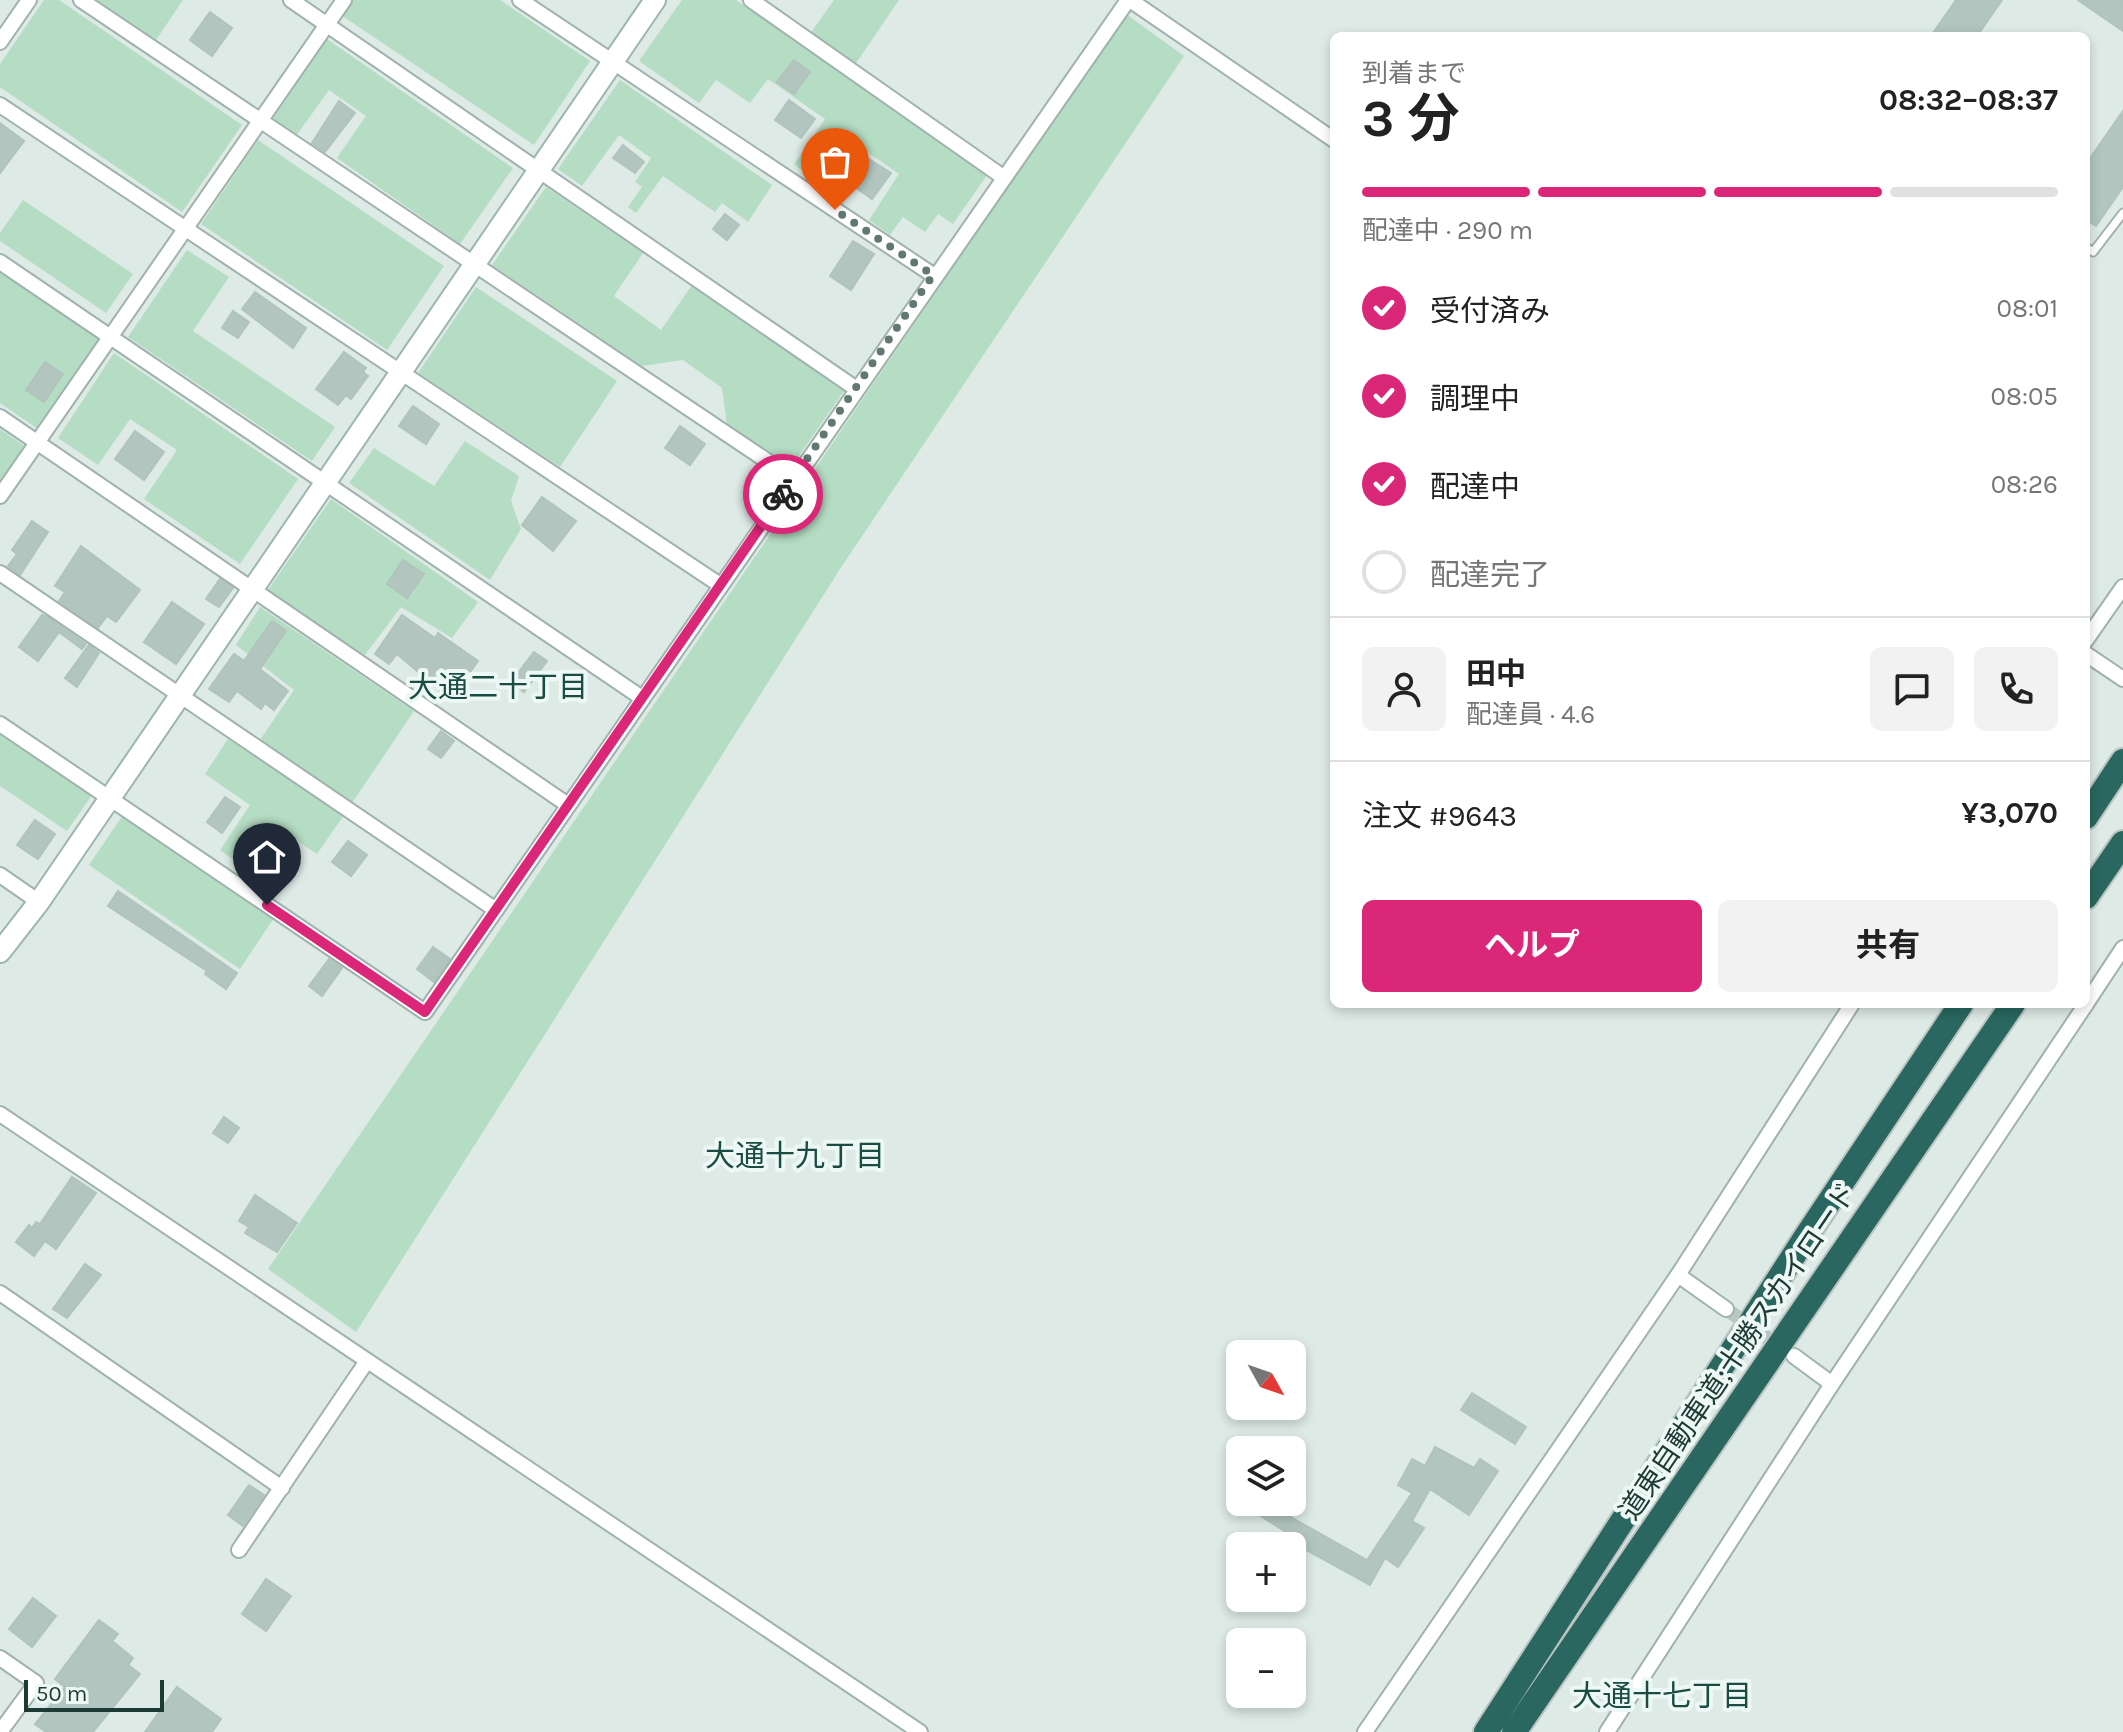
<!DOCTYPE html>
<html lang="ja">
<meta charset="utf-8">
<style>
:root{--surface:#fff;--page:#f2f2f2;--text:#222;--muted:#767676;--line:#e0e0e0;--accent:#db2777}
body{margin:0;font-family:Karla,"Noto Sans JP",sans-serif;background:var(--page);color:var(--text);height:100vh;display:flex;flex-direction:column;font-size:30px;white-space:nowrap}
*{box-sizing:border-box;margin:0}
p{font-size:26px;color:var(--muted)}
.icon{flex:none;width:44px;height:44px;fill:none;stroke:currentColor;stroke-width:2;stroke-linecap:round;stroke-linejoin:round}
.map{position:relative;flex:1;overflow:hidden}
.sheet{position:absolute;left:1330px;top:32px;width:760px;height:976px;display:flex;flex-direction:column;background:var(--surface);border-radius:12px;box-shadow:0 4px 12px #0003}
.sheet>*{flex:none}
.needle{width:52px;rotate:130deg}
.controls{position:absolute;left:1226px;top:1340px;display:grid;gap:16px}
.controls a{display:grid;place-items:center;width:80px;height:80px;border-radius:12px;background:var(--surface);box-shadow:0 4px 12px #0003;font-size:40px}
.scale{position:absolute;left:24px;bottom:20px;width:140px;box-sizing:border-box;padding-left:8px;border:4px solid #1e3a35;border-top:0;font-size:22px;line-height:28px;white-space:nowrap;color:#1e3a35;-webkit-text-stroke:6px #edf7f3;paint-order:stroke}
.pin{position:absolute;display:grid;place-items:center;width:68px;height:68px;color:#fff;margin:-82px -34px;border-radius:50% 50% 50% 0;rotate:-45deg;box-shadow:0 0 8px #0007}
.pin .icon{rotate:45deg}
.courier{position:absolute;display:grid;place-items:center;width:80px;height:80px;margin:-40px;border:6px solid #db2777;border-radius:50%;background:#fff;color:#222;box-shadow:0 2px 10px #0007}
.headline em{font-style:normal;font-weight:700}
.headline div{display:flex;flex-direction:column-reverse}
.headline{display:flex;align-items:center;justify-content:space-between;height:136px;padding:0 32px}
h1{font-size:52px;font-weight:700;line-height:60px}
.bar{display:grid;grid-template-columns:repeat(4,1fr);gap:12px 8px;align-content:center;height:96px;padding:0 32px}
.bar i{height:10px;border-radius:6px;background:var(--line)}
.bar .selected{background:var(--accent)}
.bar p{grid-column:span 4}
.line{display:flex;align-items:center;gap:20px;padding:0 32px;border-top:2px solid var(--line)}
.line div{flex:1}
.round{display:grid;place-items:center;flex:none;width:84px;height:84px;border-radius:12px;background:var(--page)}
ol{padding:0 32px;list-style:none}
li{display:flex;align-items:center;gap:24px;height:88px}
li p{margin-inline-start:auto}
li .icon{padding:8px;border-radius:50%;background:var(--accent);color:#fff;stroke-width:4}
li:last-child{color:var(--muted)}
li i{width:44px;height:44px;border:4px solid var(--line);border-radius:50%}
.cta{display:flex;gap:16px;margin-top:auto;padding:16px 32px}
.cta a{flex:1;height:92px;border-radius:12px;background:var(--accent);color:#fff;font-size:32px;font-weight:700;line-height:92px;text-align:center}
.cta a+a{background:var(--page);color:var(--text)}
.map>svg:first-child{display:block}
.green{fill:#b5ddc3}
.building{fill:#b3c5bf;stroke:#b0c4bd;stroke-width:2}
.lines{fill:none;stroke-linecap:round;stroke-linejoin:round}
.street-tunnel{stroke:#b7c7c2;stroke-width:14;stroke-dasharray:14 7;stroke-linecap:butt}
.lane-casing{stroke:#a0b2ad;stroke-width:11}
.street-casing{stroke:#a0b2ad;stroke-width:18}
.secondary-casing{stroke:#9cb6af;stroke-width:24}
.highway-casing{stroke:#bcc4c2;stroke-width:28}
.lane{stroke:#fff;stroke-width:7}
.street{stroke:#fff;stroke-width:14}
.secondary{stroke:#fff;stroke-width:20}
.highway{stroke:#296760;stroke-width:24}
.done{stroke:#617873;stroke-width:8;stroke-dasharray:0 14.4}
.route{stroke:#db2777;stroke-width:10}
.labels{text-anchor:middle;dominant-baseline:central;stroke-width:8;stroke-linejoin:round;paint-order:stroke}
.street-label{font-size:28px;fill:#1e3a35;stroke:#edf7f3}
.neighbourhood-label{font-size:30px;fill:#1a4c44;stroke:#edf7f3}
</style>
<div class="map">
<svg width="2123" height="1732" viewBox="0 0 2123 1732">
<rect width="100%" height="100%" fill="#ddeae5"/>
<!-- green -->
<g class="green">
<path d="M 44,0 L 59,0 L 242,125 L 182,212 L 0,87 L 0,64 Z"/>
<path d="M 97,0 L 183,0 L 156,40 Z"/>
<path d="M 352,0 L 500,0 L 590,61 L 534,145 L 341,15 Z"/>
<path d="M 682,0 L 736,0 L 987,175 L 953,224 L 938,214 L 925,232 L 903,217 L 890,235 L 869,220 L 899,174 L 846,137 L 816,180 L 794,164 L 825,119 L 768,79 L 750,103 L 716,80 L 699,103 L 639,61 Z"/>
<path d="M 834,0 L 899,0 L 854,66 L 810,34 Z"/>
<path d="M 1126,14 L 1184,56 L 840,569 L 356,1332 L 268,1269 Z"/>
<path d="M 327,39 L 513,168 L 460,244 L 337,158 L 366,116 L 329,90 L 296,136 L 272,120 Z"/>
<path d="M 620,80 L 772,185 L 748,222 L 722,203 L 715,212 L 663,176 L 636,213 L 628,207 L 642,187 L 635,182 L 651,158 L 619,135 L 582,186 L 558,169 Z"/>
<path d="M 258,140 L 444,266 L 387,350 L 201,224 Z"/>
<path d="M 546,187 L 643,253 L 614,296 L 661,330 L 692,285 L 844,391 L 789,470 L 727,425 L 722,388 L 683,360 L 642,366 L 492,265 Z"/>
<path d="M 23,200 L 133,274 L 106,313 L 0,241 L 0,233 Z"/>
<path d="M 187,250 L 229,277 L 193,331 L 335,427 L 312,461 L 128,337 Z"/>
<path d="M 0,272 L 99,339 L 38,429 L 0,403 Z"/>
<path d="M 476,287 L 617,381 L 560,467 L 418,373 Z"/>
<path d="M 114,353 L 298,479 L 240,564 L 144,499 L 177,450 L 130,419 L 98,465 L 58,438 Z"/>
<path d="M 0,429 L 26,447 L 0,484 Z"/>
<path d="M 465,441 L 519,476 L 511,501 L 521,529 L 490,580 L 349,483 L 374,448 L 434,486 Z"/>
<path d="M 331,499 L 478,602 L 452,638 L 401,607 L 365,655 L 266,593 Z"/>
<path d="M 260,607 L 414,711 L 352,803 L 260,740 L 294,690 L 236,645 Z"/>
<path d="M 0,733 L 92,795 L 67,831 L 0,786 Z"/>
<path d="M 228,739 L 344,815 L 317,854 L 290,836 L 260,879 L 220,850 L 250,805 L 205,774 Z"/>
<path d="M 123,815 L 274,918 L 240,969 L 89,865 Z"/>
</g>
<!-- building -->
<g class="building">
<path d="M 1956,0 L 2002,0 L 1977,36 L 1931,36 Z"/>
<path d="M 2078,0 L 2123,0 L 2123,31 Z"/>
<path d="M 210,12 L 232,28 L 212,56 L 190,40 Z"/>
<path d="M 794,60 L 810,72 L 794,94 L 777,82 Z"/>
<path d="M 789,100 L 815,119 L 801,138 L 775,120 Z"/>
<path d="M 339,101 L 355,113 L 325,152 L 312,143 Z"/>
<path d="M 2123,111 L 2123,187 L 2096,226 L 2086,220 L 2086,164 Z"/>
<path d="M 0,123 L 24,141 L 0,173 Z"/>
<path d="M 845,144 L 891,173 L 872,199 L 828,168 Z"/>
<path d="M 623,145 L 644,162 L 635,173 L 613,158 Z"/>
<path d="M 725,214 L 739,225 L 727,240 L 713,229 Z"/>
<path d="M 853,241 L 874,254 L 851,290 L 830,276 Z"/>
<path d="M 255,292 L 306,328 L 293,348 L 242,309 Z"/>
<path d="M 233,311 L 249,322 L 238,338 L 222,328 Z"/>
<path d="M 344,352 L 366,368 L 363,372 L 368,376 L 351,399 L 346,395 L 338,405 L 316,389 Z"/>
<path d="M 45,362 L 63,374 L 44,402 L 26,390 Z"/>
<path d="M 413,406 L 439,424 L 426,444 L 399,426 Z"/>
<path d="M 680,426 L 705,444 L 690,465 L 665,448 Z"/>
<path d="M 135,431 L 164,452 L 144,480 L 115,459 Z"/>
<path d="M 542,497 L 576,521 L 553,551 L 522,525 Z"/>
<path d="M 32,521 L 48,532 L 20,575 L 8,566 L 17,554 L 12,550 Z"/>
<path d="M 81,546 L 140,590 L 116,622 L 107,616 L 98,628 L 59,601 L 65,592 L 55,586 Z"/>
<path d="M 403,560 L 424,574 L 407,598 L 387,584 Z"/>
<path d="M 220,579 L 233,588 L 219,607 L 206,599 Z"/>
<path d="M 172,602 L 204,624 L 176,664 L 144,642 Z"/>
<path d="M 42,615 L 47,617 L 86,644 L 82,649 L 59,632 L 38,661 L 19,647 Z"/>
<path d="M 402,615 L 435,638 L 438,633 L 478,661 L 461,685 L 452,678 L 442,692 L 397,654 L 389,664 L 375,654 Z"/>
<path d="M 272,621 L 286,631 L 260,669 L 288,691 L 274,710 L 265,703 L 261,709 L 237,691 L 229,702 L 209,689 L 234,654 L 244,661 Z"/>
<path d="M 89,645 L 99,653 L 77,687 L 65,678 Z"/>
<path d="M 534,652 L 547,661 L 524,692 L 511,682 Z"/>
<path d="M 441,731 L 454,741 L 441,758 L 428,749 Z"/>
<path d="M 225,797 L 240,807 L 222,833 L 207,822 Z"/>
<path d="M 35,820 L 55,834 L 38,859 L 17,845 Z"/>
<path d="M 348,841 L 367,855 L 351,876 L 332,862 Z"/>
<path d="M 118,891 L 237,973 L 226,989 L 205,974 L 207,971 L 108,906 Z"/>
<path d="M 433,947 L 450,959 L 434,982 L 417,969 Z"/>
<path d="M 329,959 L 342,968 L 322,996 L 309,986 Z"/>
<path d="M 224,1117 L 239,1128 L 228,1143 L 213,1133 Z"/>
<path d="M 72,1177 L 96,1193 L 56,1249 L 45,1241 L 34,1256 L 16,1242 L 29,1225 L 32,1228 L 36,1222 L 40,1224 Z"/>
<path d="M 255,1195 L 297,1223 L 277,1252 L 245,1233 L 249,1227 L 239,1221 Z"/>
<path d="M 85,1264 L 101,1275 L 67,1318 L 53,1309 Z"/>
<path d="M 1472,1393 L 1526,1427 L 1515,1444 L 1461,1410 Z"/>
<path d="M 1435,1447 L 1474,1468 L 1480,1459 L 1498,1471 L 1469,1515 L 1430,1489 L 1412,1521 L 1424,1528 L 1398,1567 L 1385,1558 L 1370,1585 L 1290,1541 L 1292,1536 L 1239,1502 L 1296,1502 L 1287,1515 L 1367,1560 L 1412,1493 L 1398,1485 L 1412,1459 L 1425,1466 Z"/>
<path d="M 249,1485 L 264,1495 L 243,1526 L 228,1515 Z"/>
<path d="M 266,1579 L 291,1596 L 266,1631 L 242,1614 Z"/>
<path d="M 33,1598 L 56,1616 L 32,1647 L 9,1629 Z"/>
<path d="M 99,1620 L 118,1634 L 112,1641 L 133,1658 L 128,1665 L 140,1674 L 93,1732 L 46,1732 L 35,1724 L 65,1687 L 55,1679 Z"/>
<path d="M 177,1687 L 221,1719 L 212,1732 L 145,1732 Z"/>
</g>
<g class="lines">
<!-- street-tunnel -->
<path class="street-tunnel" d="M 1726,1309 L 1783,1349"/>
<defs>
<path id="lane" d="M 2086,247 L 2093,252 L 2123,213"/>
<g id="street">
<path d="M 81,0 L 794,479"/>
<path d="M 291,0 L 855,388"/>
<path d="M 520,0 L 933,275"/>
<path d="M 751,0 L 1003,177"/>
<path d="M 1130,0 L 1334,140"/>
<path d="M 0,42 L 29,0"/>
<path d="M 0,105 L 720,585"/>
<path d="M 0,262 L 642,698"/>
<path d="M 0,417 L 568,805"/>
<path d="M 0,496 L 344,0"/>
<path d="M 0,573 L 496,910"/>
<path d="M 2086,640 L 2123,587"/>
<path d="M 2086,654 L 2123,679"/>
<path d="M 0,724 L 425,1012 L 1128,0"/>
<path d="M 0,875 L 39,902"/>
<path d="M 2086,1004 L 2123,948"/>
<path d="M 0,1114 L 920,1732"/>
<path d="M 1678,1275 L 1726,1309"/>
<path d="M 0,1293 L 282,1488"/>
<path d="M 1794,1356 L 1832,1384"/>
<path d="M 239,1550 L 367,1361"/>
<path d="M 0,1658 L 36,1683 L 0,1732"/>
<path d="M 1365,1732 L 1678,1275 L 1852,1004"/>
<path d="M 1607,1732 L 1832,1384 L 2086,1004"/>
</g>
<path id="secondary" d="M 0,952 L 39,902 L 655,0"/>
<g id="highway">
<path d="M 2086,817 L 2123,761"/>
<path d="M 2086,897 L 2123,843"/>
<path d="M 1486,1732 L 1805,1238 L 1961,1004"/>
<path d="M 1514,1732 L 2013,1004"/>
</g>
</defs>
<!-- lane casing -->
<use href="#lane" class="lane-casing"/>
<!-- street casing -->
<use href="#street" class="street-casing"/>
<!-- secondary casing -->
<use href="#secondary" class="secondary-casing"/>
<!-- highway casing -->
<use href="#highway" class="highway-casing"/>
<!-- lane -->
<use href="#lane" class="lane"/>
<!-- street -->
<use href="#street" class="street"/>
<!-- secondary -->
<use href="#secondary" class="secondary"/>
<!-- highway -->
<use href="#highway" class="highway"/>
</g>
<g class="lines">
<!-- done -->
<path class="done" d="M 783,494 L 933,275 L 835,210"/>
<!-- route -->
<path class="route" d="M 267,905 L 425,1012 L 783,494"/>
</g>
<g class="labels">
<!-- street labels -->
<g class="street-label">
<text transform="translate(1738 1351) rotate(-56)">道東自動車道;十勝スカイロード</text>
</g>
<!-- neighbourhood labels -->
<g class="neighbourhood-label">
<text x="498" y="687">大通二十丁目</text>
<text x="795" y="1156">大通十九丁目</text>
<text x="1662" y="1696">大通十七丁目</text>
</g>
</g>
</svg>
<div class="controls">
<a><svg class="needle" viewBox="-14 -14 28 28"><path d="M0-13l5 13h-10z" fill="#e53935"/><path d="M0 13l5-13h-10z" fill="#767676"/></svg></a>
<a><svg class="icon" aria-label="layers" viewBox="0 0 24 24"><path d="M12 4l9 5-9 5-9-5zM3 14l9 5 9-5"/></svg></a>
<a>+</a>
<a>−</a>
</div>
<div class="scale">50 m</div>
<div class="pin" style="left:835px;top:210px;background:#ea580c"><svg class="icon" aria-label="bag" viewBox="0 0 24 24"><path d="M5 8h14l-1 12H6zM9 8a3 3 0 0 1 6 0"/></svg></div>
<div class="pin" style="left:267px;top:905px;background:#1f2937"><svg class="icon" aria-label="home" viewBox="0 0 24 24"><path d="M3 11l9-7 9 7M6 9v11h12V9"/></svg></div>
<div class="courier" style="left:783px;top:494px"><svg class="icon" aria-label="bike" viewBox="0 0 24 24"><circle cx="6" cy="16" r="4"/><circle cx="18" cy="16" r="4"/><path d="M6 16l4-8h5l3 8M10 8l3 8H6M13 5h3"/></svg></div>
<section class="sheet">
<div class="headline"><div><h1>3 分</h1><p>到着まで</p></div><em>08:32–08:37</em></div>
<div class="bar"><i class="selected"></i><i class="selected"></i><i class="selected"></i><i></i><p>配達中 · 290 m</p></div>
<ol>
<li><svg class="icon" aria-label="check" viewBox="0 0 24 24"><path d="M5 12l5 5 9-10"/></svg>受付済み<p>08:01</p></li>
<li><svg class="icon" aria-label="check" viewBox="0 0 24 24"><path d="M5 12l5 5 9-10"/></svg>調理中<p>08:05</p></li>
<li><svg class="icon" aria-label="check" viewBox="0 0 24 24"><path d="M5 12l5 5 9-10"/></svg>配達中<p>08:26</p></li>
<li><i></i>配達完了</li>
</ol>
<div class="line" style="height:144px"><a class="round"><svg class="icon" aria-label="person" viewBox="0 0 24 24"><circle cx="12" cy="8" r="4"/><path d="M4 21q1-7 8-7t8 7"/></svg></a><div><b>田中</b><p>配達員 · 4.6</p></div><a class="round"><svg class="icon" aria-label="chat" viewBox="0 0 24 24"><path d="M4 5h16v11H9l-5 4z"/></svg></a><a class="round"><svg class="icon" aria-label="phone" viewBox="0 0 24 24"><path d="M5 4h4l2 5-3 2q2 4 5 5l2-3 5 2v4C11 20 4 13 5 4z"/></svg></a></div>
<div class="line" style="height:104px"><div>注文 #9643</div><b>¥3,070</b></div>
<div class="cta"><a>ヘルプ</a><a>共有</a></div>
</section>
</div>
